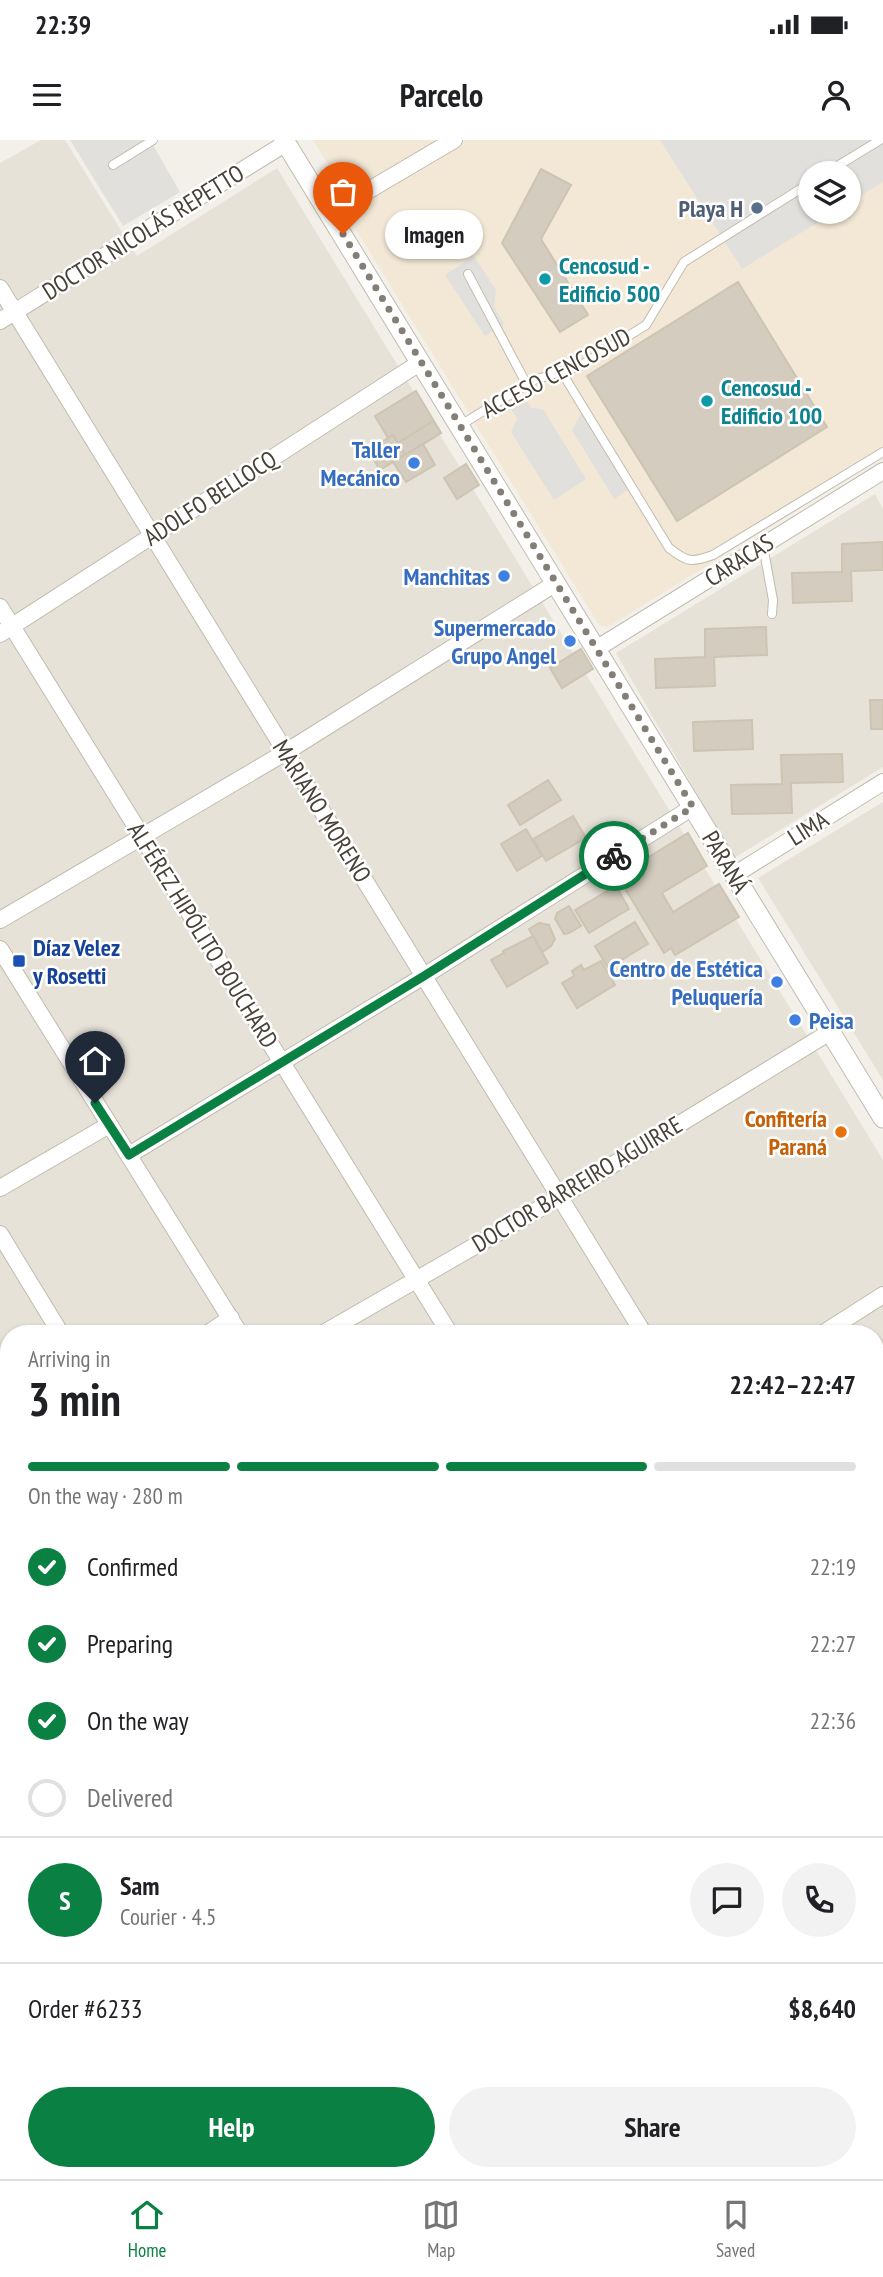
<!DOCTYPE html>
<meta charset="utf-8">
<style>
:root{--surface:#fff;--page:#f2f2f2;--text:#202124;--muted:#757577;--line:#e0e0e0;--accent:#0b8043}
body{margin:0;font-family:"PT Sans Narrow",sans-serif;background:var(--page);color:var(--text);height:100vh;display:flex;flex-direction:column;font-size:26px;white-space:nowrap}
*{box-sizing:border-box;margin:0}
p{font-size:23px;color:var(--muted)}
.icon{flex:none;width:38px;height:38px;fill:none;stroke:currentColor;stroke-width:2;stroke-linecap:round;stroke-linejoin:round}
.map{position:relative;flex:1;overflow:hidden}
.sheet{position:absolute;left:0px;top:1185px;width:884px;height:856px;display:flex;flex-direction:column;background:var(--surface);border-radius:28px 28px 0 0;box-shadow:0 2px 5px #0004}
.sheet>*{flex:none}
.tools{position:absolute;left:798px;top:21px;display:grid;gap:14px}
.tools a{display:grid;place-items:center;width:63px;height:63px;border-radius:50%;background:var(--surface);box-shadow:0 2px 5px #0004;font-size:35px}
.pin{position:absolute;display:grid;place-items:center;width:60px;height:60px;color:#fff;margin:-72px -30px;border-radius:50% 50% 50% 0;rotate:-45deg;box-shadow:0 0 7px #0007}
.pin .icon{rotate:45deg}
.courier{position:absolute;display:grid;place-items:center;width:70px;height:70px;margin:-35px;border:5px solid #0b8043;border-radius:50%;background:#fff;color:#222;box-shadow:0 2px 9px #0007}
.bubble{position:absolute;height:49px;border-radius:24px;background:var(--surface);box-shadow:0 2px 5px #0004;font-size:23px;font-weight:800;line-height:49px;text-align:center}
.headline em{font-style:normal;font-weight:800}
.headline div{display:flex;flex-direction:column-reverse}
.headline{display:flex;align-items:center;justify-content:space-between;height:119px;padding:0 28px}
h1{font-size:46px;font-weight:800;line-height:52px}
.bar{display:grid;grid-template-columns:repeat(4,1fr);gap:10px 7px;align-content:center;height:84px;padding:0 28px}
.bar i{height:9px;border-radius:5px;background:var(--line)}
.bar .active{background:var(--accent)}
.bar p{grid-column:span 4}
.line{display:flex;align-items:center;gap:18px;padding:0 28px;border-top:2px solid var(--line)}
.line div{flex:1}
.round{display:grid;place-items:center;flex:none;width:74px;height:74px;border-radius:37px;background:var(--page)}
ol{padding:0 28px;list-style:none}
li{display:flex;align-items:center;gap:21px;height:77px}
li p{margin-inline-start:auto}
li .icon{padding:7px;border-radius:50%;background:var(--accent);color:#fff;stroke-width:4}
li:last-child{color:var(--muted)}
li i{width:38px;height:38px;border:4px solid var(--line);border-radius:50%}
.cta{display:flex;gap:14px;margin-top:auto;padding:14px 28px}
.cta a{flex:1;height:80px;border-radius:42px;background:var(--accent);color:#fff;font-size:28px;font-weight:800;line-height:80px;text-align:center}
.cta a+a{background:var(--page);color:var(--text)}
.status{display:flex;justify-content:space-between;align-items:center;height:49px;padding:0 35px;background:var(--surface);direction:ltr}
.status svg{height:19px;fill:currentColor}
header{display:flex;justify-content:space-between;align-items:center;height:91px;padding:0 28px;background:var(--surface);font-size:32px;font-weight:800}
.dock{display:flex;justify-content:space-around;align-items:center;height:98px;border-top:2px solid var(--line);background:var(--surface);font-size:19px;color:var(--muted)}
.dock a{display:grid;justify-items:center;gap:4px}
.dock .active{color:var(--accent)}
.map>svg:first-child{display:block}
.residential{fill:#e7e2d8}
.commercial{fill:#f3e8d6;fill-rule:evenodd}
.parking{fill:#e2e0dd}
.building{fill:#d4ccbf;stroke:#cec4b3;stroke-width:2}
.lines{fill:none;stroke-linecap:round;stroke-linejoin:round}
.service-casing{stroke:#c1bbaf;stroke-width:10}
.minor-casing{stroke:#c1bbaf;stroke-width:18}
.tertiary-casing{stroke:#c1bbaf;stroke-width:21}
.secondary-casing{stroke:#d0c49c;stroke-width:24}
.service{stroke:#fff;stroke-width:8}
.minor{stroke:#fff;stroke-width:16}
.tertiary{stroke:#fff;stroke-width:19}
.secondary{stroke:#fbf0cc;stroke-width:23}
.done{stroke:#837e76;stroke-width:7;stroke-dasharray:0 12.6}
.route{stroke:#0b8043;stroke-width:9}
.service-dot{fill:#5c6f8a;stroke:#fff;stroke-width:2.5}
.culture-dot{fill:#0f9aa8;stroke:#fff;stroke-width:2.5}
.shop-dot{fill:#3f7fe0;stroke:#fff;stroke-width:2.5}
.transit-dot{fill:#1a4fb4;stroke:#fff;stroke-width:2.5}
.food-dot{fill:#e8710a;stroke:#fff;stroke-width:2.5}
.labels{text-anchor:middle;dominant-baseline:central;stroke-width:5;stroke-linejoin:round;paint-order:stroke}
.service-label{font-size:24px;font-weight:bold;fill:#4e5e75;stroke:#fff;text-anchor:end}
.street-label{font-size:24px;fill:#474138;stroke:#fff}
.culture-label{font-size:24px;font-weight:bold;fill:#0d838f;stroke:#fff;text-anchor:start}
.shop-label{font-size:24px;font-weight:bold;fill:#366cbe;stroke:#fff;text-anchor:end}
.transit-label{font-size:24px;font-weight:bold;fill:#164399;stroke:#fff;text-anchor:start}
.food-label{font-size:24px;font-weight:bold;fill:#c56008;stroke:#fff;text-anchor:end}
</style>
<div class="status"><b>22:39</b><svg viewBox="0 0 49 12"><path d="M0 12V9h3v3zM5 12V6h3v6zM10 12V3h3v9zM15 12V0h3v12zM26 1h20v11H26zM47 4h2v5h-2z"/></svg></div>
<header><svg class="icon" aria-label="menu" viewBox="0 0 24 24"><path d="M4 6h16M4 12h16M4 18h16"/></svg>Parcelo<svg class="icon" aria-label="person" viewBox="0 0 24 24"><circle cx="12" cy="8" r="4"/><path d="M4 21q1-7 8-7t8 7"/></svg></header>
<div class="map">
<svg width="883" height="2039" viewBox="0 0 883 2039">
<rect width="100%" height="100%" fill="#f3f0e9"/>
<!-- residential -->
<g class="residential">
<path d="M 41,0 L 65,0 L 137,116 L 277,28 L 883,1020 L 883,1426 L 875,1429 L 875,1194 L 9,1194 L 9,1260 L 0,1245 L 0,23 Z"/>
<path d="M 875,354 L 883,369 L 883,627 L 734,718 L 616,513 Z"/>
<path d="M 883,662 L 883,940 L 758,738 Z"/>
<path d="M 9,1354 L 9,1801 L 0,1804 L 0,1360 Z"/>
<path d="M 883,1487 L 883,2039 L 498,2039 L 494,2032 L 875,2032 L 875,1491 Z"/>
<path d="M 9,1860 L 9,2032 L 451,2032 L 456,2039 L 11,2039 L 0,2021 L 0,1863 Z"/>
</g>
<!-- commercial -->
<path class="commercial" d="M 313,0 L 883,0 L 883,317 L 608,487 L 599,485 L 355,88 L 362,80 ZM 810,33 L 849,33 L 849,72 L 810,72 Z"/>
<!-- parking -->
<g class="parking">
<path d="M 70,0 L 150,0 L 180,52 L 123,86 Z"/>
<path d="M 660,0 L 883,0 L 883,42 L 849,63 L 849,33 L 810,33 L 810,72 L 835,72 L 742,129 Z"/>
<path d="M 474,116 L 496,150 L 494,167 L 504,184 L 485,196 L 445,135 Z"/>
<path d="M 524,257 L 531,268 L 543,269 L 586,339 L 554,360 L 511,292 L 517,278 L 509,266 Z"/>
<path d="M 584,269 L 632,347 L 614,359 L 572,290 Z"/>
</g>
<!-- building -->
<g class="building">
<path d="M 541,29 L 571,45 L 541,99 L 588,175 L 560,192 L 502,103 Z"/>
<path d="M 738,142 L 827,287 L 677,381 L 587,236 Z"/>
<path d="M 416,251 L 441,293 L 405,315 L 393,295 L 388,298 L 375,276 Z"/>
<path d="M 433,281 L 441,293 L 405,315 L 398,303 Z"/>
<path d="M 393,295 L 405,315 L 380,330 L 368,310 Z"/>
<path d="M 423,304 L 435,325 L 406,342 L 393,322 Z"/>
<path d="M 466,324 L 479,345 L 457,359 L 444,338 Z"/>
<path d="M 883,402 L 883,430 L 851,431 L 852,461 L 793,463 L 792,433 L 842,432 L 842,404 Z"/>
<path d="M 766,487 L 767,515 L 714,517 L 715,546 L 656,548 L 655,519 L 705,517 L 705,489 Z"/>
<path d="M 581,509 L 593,529 L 562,548 L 550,528 Z"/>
<path d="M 870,560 L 883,560 L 883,589 L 871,589 Z"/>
<path d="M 752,580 L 753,609 L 694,611 L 693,582 Z"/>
<path d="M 842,614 L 843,642 L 791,643 L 792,673 L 732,674 L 731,645 L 782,644 L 781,615 Z"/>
<path d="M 548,640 L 561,660 L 520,685 L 508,665 Z"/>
<path d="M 573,676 L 586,698 L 546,721 L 533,699 Z"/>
<path d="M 526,689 L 542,716 L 517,731 L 501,704 Z"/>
<path d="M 688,693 L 707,726 L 662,753 L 673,772 L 719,744 L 739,777 L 675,815 L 671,808 L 664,813 L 623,745 L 631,740 L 626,731 Z"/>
<path d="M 616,746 L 629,769 L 589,793 L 575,770 Z"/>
<path d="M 569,766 L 581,786 L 569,793 L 564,794 L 555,779 L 557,773 Z"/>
<path d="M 635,782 L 648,804 L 608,828 L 595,806 Z"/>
<path d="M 539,783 L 549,785 L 555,799 L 551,806 L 542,812 L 529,789 Z"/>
<path d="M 533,796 L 548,823 L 507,847 L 491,820 L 504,813 L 503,811 Z"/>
<path d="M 601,821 L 615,845 L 577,868 L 562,843 L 574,836 L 572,831 L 581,825 L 584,830 Z"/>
</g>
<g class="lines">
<defs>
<g id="service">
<path d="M 113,25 L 153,0"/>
<path d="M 826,33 L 880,0"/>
<path d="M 468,134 L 527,245"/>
<path d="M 561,231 L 669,408 C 687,422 691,423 713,415 L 883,312"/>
<path d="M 459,286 L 534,240 L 580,226 L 646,185 L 684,122 L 810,43"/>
<path d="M 763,406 L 773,460 L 772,474"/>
</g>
<g id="minor">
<path d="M 330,73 L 454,0"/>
<path d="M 0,148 L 644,1194"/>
<path d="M 0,181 L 286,3"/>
<path d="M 0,467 L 450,1194"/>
<path d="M 0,494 L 421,222"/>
<path d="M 596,509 L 883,331"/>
<path d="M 734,735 L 883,642"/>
<path d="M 0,780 L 286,612 L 556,443"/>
<path d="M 0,809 L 240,1194"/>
<path d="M 129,1015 L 424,836 L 693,667"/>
<path d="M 0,1048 L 109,985"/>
<path d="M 0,1094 L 61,1194"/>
<path d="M 207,1194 L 231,1178"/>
<path d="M 322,1194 L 560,1057 L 830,892"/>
<path d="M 822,1194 L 883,1155"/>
<path d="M 0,1339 L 9,1334"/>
<path d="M 875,1580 L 883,1593"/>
<path d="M 0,1605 L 9,1600"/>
<path d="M 0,1661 L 9,1676"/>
<path d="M 875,1887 L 883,1899"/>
<path d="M 231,2032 L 235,2039"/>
<path d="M 763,2032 L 768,2039"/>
<path d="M 2,2039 L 14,2032"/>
<path d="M 435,2039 L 447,2032"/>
</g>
<g id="tertiary">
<path d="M 284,0 L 883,978"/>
<path d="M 0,1276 L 9,1291"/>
<path d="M 469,2032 L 474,2039"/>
</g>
<g id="secondary">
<path d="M 875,1461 L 883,1458"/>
<path d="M 0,1836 L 9,1832"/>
</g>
</defs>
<!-- service casing -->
<use href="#service" class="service-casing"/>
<!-- minor casing -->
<use href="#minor" class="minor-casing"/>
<!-- tertiary casing -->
<use href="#tertiary" class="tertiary-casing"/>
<!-- secondary casing -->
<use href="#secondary" class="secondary-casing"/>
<!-- service -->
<use href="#service" class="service"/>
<!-- minor -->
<use href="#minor" class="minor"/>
<!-- tertiary -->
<use href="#tertiary" class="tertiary"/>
<!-- secondary -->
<use href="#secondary" class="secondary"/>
</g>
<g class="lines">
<!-- done -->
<path class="done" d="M 343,94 L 693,667 L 614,716"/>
<!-- route -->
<path class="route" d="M 95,963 L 129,1015 L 424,836 L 614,716"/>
</g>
<!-- markers -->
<circle class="service-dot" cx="757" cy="68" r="7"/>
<g class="culture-dot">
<circle cx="545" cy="139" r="7"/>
<circle cx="707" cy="261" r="7"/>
</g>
<g class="shop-dot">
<circle cx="414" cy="323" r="7"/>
<circle cx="504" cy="436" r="7"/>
<circle cx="570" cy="501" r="7"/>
<circle cx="777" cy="842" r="7"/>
<circle cx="795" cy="880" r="7"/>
</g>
<rect class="transit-dot" x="12" y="814" width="14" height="14" rx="3.5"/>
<circle class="food-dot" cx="841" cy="992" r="7"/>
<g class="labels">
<!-- service labels -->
<g class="service-label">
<text x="743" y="68">Playa H</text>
</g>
<!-- street labels -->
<g class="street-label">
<text transform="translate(143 92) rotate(-32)">DOCTOR NICOLÁS REPETTO</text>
<text transform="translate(556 233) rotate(-28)">ACCESO CENCOSUD</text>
<text transform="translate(210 358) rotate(-33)">ADOLFO BELLOCQ</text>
<text transform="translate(739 420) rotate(-32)">CARACAS</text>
<text transform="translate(322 671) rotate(58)">MARIANO MORENO</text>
<text transform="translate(808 688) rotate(-32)">LIMA</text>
<text transform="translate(726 722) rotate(59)">PARANÁ</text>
<text transform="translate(203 795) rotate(58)">ALFÉREZ HIPÓLITO BOUCHARD</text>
<text transform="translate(577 1044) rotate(-31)">DOCTOR BARREIRO AGUIRRE</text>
</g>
<!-- culture labels -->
<g class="culture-label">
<text x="559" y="125">Cencosud -<tspan x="559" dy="28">Edificio 500</tspan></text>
<text x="721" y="247">Cencosud -<tspan x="721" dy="28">Edificio 100</tspan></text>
</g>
<!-- shop labels -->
<g class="shop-label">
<text x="400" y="309">Taller<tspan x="400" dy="28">Mecánico</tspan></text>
<text x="490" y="436">Manchitas</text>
<text x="556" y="487">Supermercado<tspan x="556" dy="28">Grupo Angel</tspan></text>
<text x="763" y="828">Centro de Estética<tspan x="763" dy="28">Peluquería</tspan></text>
<text x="809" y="880" text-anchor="start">Peisa</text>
</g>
<!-- transit labels -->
<g class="transit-label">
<text x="33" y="807">Díaz Velez<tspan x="33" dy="28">y Rosetti</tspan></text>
</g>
<!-- food labels -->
<g class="food-label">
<text x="827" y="978">Confitería<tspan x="827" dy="28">Paraná</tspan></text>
</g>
</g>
</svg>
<div class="tools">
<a><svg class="icon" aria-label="layers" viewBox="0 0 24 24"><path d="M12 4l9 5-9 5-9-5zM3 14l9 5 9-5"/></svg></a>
</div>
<div class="pin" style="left:343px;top:94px;background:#ea580c"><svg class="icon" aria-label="bag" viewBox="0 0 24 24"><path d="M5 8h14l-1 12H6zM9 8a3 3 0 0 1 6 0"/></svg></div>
<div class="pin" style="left:95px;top:963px;background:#1f2937"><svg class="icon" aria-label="home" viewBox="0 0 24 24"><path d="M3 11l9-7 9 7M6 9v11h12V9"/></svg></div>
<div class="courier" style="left:614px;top:716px"><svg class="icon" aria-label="bike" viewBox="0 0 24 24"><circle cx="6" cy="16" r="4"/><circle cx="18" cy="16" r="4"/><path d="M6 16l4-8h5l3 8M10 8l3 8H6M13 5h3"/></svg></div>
<div class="bubble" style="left:385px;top:70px;width:98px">Imagen</div>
<section class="sheet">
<div class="headline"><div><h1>3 min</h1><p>Arriving in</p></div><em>22:42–22:47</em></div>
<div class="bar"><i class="active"></i><i class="active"></i><i class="active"></i><i></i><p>On the way · 280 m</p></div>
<ol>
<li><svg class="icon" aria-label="check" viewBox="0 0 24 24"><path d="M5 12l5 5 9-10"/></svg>Confirmed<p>22:19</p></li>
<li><svg class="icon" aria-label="check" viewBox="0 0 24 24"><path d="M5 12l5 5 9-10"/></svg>Preparing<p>22:27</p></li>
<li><svg class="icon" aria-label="check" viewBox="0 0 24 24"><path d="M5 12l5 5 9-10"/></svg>On the way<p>22:36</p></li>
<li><i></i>Delivered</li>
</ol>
<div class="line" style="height:126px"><b class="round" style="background:var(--accent);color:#fff">S</b><div><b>Sam</b><p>Courier · 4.5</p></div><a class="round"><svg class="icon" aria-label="chat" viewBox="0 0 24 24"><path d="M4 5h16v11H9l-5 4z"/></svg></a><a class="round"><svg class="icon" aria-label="phone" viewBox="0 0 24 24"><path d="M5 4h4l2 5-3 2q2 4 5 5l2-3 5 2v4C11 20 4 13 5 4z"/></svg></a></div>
<div class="line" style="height:91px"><div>Order #6233</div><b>$8,640</b></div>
<div class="cta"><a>Help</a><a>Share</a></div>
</section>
</div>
<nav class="dock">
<a class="active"><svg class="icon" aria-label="home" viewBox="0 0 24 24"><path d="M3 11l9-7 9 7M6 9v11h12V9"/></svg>Home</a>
<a><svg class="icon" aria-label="map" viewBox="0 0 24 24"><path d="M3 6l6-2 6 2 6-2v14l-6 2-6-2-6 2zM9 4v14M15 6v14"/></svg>Map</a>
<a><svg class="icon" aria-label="saved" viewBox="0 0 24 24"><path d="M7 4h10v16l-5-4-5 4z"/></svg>Saved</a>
</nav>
